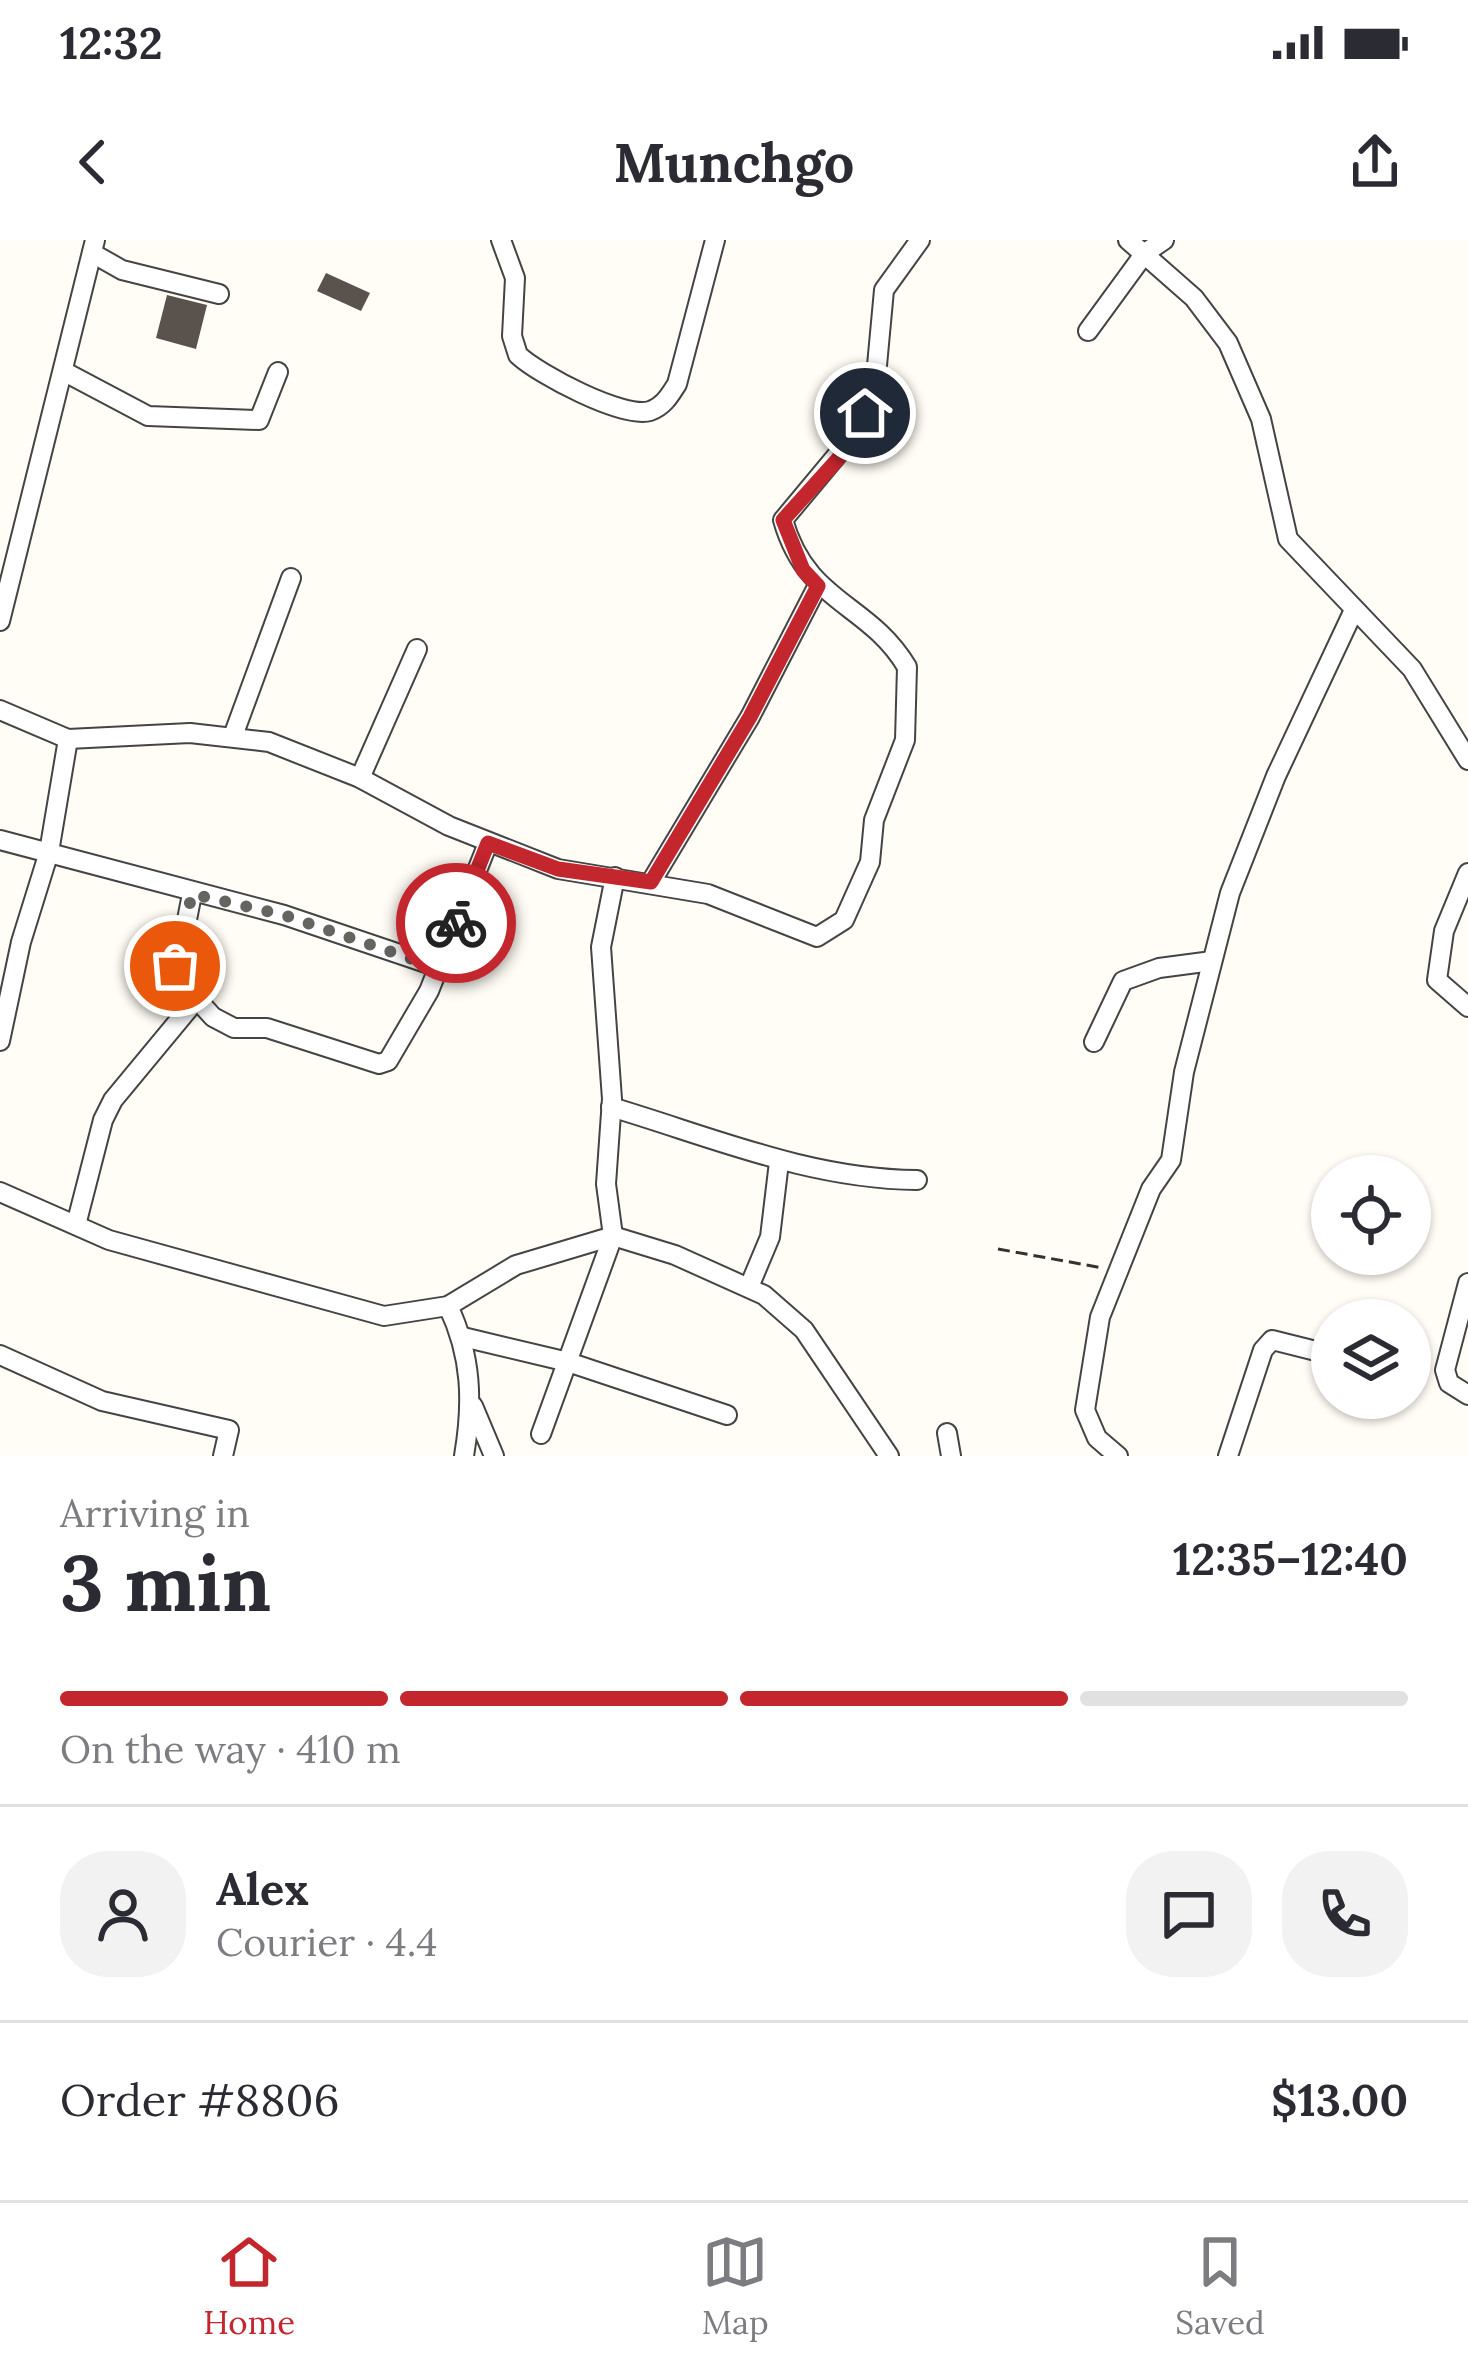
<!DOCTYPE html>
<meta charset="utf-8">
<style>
:root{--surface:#fff;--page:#f2f2f3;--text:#2b2b33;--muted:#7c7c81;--line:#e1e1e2;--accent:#c4262e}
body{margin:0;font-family:Lora,serif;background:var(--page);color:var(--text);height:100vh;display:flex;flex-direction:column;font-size:45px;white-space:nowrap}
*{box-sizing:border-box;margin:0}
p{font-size:39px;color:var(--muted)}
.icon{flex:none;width:66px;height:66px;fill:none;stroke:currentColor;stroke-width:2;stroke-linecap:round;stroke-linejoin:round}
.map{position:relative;height:1216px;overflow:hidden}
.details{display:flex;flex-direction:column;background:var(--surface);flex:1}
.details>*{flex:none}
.fabs{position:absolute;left:1311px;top:915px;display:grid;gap:24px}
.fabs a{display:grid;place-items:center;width:120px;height:120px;border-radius:50%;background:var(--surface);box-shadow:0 3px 9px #0004;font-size:60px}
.pin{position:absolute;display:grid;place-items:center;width:102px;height:102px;color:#fff;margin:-51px;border:6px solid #fff;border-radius:50%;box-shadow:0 3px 12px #0007}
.courier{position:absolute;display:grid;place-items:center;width:120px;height:120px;margin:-60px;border:9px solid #c4262e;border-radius:50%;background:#fff;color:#222;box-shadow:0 3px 15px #0007}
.head em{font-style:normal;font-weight:700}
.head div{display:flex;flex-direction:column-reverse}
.head{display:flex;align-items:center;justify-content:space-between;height:204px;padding:0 60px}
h1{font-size:78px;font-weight:700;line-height:90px}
.bar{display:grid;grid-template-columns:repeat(4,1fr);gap:18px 12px;align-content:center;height:144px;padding:0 60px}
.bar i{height:15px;border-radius:9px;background:var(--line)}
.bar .on{background:var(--accent)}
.bar p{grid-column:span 4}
.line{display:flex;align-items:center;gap:30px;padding:0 60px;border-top:3px solid var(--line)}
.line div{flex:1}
.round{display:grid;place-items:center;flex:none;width:126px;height:126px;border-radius:48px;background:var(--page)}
.status{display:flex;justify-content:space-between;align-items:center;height:84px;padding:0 60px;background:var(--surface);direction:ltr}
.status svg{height:33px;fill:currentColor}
header{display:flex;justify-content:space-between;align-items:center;height:156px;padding:0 60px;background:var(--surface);font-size:54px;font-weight:700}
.menu{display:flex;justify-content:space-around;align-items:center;height:168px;border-top:3px solid var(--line);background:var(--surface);font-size:33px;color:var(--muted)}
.menu a{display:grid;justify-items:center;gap:6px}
.menu .on{color:var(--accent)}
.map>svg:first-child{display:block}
.building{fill:#5a524d}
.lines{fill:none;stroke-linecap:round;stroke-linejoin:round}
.minor-casing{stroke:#444;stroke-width:22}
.path{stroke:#333;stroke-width:3;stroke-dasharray:12 6;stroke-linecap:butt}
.minor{stroke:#fff;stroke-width:18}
.done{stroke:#646461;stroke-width:12;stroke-dasharray:0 21.6}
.route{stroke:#c4262e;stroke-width:15}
</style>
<div class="status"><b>12:32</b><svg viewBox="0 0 49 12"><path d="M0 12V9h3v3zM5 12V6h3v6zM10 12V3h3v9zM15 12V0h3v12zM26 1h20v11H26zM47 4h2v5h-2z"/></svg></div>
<header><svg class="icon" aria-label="back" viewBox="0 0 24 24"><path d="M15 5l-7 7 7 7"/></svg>Munchgo<svg class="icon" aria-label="share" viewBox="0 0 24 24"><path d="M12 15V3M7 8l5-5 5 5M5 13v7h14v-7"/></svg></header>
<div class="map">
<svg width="1468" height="1216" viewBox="0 0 1468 1216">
<rect width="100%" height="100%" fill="#fffdf5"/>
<!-- building -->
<g class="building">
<path d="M 326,33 L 370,53 L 361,71 L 317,51 Z"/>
<path d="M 167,55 L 207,65 L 196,109 L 156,98 Z"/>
</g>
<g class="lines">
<defs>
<g id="minor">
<path d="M 501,0 L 515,38 L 512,96 L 518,115 C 538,134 623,179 650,171 C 664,166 670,155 677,144 L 715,0"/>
<path d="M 1128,0 L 1194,58 L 1228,103 L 1261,179 L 1288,299 L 1412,429 L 1468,520"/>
<path d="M 92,13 L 122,30 L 219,54"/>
<path d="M 1088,91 L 1145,13 L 1164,0"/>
<path d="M 63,131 L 148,176 L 259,180 L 278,132"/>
<path d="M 0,381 L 95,0"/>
<path d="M 0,470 L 68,499 L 190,493 L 269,502 L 360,538 L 449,586 L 558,629 L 708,654 L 817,697 L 844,680 L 870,622 L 874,580 L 905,500 L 907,427 C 868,362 807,364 783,280 L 853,196 L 875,147 L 884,50 L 920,0"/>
<path d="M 233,496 L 291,338"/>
<path d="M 360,538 L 417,409"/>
<path d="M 0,600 L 284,675 L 438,727"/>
<path d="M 1468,633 L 1444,691 L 1437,740 L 1468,767"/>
<path d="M 651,642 L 750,477 L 817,347"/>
<path d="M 192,654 L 176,736 L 213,777 L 234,788 L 267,788 L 379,824 L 388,821 L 429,751 L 488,603"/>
<path d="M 0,801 L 21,702 L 49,612 L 68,499"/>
<path d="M 1094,802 L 1123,741 L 1159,728 L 1212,721"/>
<path d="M 611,867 C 712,897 809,939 917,940"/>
<path d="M 0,952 L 109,1000 L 384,1076 L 448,1066 L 516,1025 L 613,996 L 675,1015 L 764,1055 L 804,1090 L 889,1216"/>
<path d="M 76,985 L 103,880 L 113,860 L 195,761"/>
<path d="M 1468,1043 L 1445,1130 L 1449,1143 L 1468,1155"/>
<path d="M 749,1047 L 770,997 L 779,922"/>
<path d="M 448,1066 C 472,1116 473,1163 464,1216"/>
<path d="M 463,1097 L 568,1122 L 727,1175"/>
<path d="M 0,1115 L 102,1161 L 229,1190 L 223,1216"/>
<path d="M 473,1166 L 494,1216"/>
<path d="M 947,1193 L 951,1216"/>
<path d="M 541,1194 L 613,996 L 606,944 L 612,859 L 601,707 L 615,637"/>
<path d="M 1118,1216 L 1097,1198 L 1085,1170 L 1100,1077 L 1151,949 L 1171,920 L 1184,832 L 1230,653 L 1276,536 L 1354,370"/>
<path d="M 1228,1216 L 1263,1110 L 1272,1100 L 1332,1115"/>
</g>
</defs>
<!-- minor casing -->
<use href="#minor" class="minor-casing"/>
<!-- path -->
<g class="path">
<path d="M 998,1009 L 1103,1028"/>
<path d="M 1410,1116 L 1429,1126"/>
</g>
<!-- minor -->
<use href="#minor" class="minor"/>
</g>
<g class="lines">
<!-- done -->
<path class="done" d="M 175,726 L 192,654 L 284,675 L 438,728 L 456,683"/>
<!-- route -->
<path class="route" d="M 456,683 L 488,603 L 558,629 L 651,642 L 750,477 L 818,346 L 803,330 L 783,280 L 838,219 L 865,173"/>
</g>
</svg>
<div class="fabs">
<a><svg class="icon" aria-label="locate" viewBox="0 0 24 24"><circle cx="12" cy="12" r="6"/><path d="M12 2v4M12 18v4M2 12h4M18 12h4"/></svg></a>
<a><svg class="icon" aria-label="layers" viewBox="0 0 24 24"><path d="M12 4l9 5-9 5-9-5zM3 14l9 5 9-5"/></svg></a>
</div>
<div class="pin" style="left:175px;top:726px;background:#ea580c"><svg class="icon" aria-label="bag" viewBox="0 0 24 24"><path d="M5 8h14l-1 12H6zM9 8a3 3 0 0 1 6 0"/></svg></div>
<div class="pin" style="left:865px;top:173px;background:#1f2937"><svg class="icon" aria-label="home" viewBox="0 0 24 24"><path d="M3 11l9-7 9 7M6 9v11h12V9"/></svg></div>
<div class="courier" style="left:456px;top:683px"><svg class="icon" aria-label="bike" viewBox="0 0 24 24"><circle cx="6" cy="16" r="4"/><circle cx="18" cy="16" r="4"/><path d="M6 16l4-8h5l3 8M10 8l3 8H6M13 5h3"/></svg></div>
</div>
<section class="details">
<div class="head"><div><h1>3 min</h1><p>Arriving in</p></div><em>12:35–12:40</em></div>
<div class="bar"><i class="on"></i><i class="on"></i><i class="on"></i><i></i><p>On the way · 410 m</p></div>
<div class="line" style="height:216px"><a class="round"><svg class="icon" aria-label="person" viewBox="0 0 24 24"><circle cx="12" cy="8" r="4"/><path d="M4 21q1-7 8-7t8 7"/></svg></a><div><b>Alex</b><p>Courier · 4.4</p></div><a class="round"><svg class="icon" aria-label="chat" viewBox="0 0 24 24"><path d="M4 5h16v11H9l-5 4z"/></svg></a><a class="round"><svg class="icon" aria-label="phone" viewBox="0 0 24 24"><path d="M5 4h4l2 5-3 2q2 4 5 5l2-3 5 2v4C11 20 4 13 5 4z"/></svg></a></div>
<div class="line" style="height:156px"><div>Order #8806</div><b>$13.00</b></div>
</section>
<nav class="menu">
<a class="on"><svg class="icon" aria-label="home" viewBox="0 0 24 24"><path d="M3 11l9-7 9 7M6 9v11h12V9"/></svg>Home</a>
<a><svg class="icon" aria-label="map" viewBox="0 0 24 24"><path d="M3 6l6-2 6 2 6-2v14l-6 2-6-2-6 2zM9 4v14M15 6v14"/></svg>Map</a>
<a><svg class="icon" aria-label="saved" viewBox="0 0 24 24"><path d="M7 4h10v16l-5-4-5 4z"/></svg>Saved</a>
</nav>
